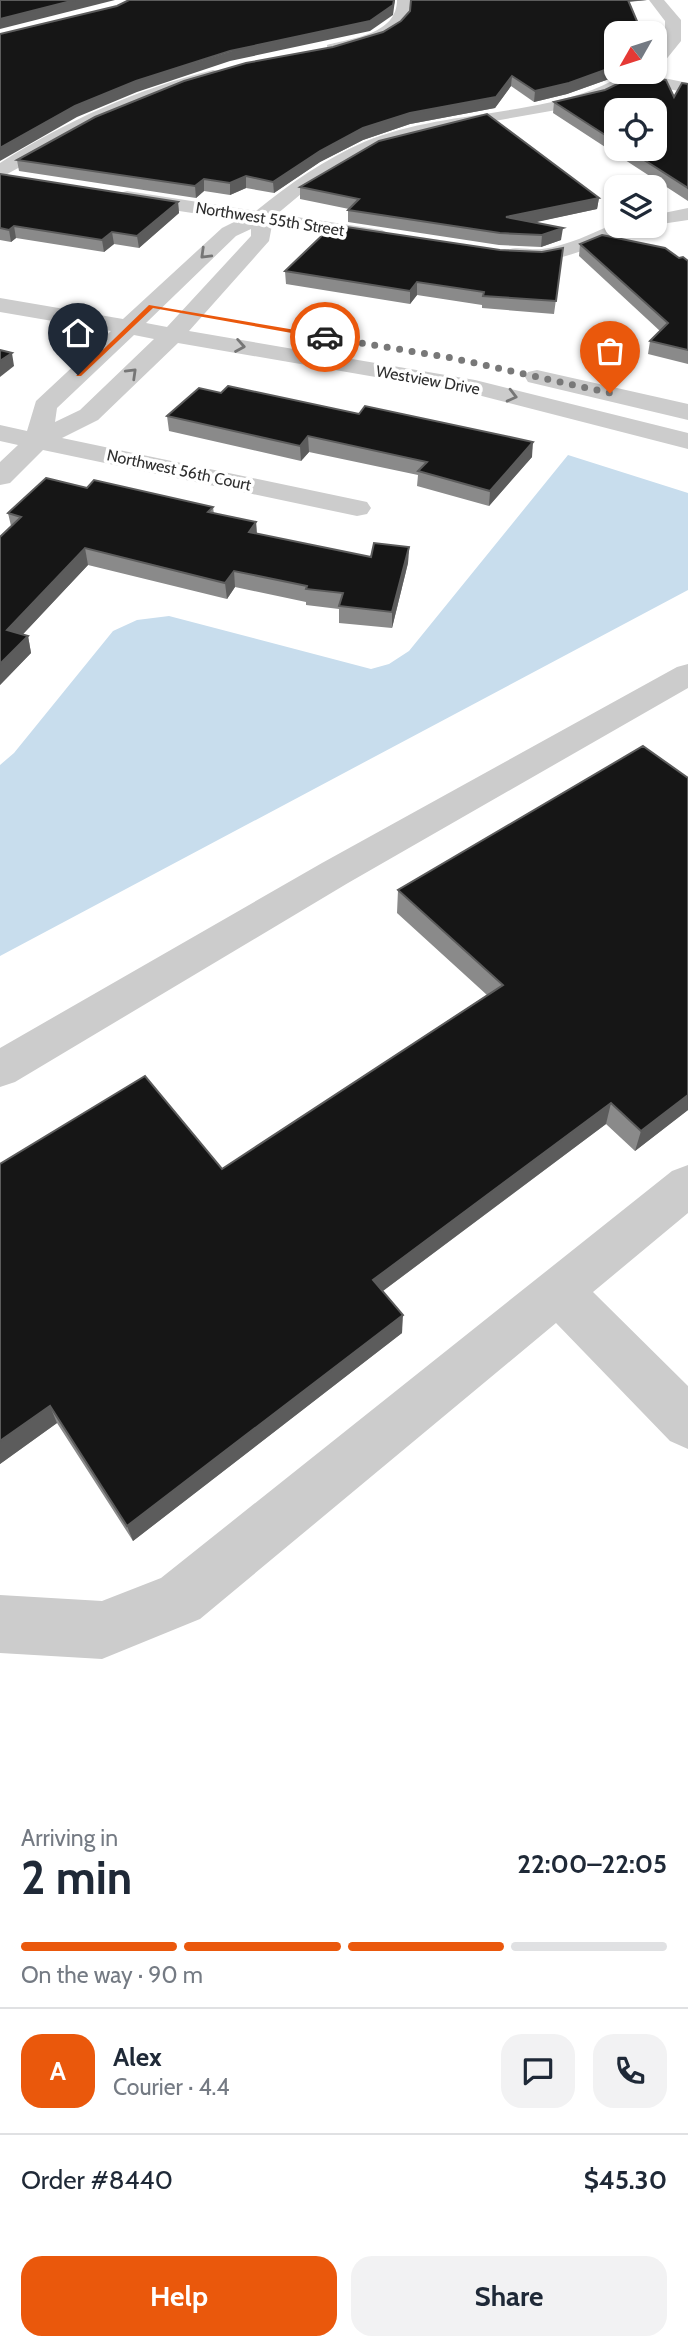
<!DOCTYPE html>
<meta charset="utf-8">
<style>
:root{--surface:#fff;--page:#f2f2f3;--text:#1f2937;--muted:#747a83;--line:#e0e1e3;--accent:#ea580c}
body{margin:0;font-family:Cabin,sans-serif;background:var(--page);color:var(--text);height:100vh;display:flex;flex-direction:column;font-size:26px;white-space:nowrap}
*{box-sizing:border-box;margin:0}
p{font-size:23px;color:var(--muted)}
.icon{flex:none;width:38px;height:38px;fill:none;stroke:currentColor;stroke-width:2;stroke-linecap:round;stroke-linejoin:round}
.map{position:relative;height:1804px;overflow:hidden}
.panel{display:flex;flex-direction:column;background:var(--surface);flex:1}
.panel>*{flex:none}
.needle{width:46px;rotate:231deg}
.buttons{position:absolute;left:604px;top:21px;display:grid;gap:14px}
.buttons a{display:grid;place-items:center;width:63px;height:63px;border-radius:14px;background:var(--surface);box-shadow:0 2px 5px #0004;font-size:35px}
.pin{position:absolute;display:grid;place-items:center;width:60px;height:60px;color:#fff;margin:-72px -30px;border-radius:50% 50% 50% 0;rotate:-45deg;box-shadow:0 0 7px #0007}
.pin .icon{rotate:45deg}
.courier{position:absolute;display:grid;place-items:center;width:70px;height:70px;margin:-35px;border:5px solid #ea580c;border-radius:50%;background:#fff;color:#222;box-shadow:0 2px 9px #0007}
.head em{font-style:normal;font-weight:700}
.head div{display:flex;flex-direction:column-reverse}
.head{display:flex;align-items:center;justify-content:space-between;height:119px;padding:0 21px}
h1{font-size:46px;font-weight:700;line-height:52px}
.bar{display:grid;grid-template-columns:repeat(4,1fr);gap:10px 7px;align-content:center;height:84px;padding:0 21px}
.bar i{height:9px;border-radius:5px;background:var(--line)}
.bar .current{background:var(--accent)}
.bar p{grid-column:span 4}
.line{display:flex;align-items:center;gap:18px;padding:0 21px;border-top:2px solid var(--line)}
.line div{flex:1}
.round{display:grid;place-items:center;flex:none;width:74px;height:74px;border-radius:21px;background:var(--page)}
.cta{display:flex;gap:14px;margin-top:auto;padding:14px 21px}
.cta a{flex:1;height:80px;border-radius:21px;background:var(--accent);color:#fff;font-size:28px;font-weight:700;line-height:80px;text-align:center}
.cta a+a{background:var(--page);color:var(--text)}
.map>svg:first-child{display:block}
.water{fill:#c8dded}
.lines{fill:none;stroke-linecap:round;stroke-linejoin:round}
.minor{fill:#ccc;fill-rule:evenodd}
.wall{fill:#8a8a8a;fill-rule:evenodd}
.shaded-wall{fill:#5c5c5c}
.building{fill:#161616;stroke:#5c5c5c;stroke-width:2}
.oneway{stroke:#767676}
.route{fill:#ea580c}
.done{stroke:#787878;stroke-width:7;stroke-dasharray:0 12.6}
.labels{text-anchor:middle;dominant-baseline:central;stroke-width:7;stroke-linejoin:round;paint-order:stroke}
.far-street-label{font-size:16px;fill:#2f2f2f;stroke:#fff}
</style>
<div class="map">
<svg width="688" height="1804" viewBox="0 0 688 1804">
<rect width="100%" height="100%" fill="#fff"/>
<!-- water -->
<path class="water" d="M 568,455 L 688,493 L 688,590 L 0,956 L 0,765 L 14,753 L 113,631 L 137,620 L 169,616 L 371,669 L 389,664 L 409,651 Z"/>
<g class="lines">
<!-- minor -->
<g class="minor">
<path d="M 397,0 L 411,0 C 412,32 354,58 327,51 L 327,45 C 353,38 397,34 397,0 Z"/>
<path d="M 649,0 L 664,0 L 681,20 L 681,41 L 660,67 L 654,68 L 654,52 L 665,40 L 665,21 Z"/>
<path d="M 213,70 L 219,71 L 221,75 L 219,79 L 109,118 L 0,178 L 0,163 C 66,121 137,89 213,70 Z"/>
<path d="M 630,72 L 651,72 L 649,75 L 688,83 L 688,93 L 636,82 L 603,98 L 562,109 L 455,128 L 378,150 L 307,189 L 277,214 L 382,230 L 393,236 L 382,242 L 272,225 L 269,241 L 189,331 L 475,380 L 688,433 L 688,449 L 474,394 L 178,343 L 98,420 L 62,438 L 367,502 L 371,508 L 367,514 L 357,516 L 43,450 L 10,483 L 0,485 L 0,462 L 18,445 L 0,441 L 0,425 L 27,431 L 36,401 L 111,331 L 0,312 L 0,298 L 123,319 L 222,228 L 238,220 L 127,203 L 120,201 L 117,197 L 120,193 L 127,191 L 256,211 C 289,184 325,159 364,142 C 436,112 520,117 592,90 C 605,85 617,78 630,72 ZM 251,229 L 251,236 L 167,327 L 146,323 L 236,236 ZM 134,335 L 154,339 L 80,410 L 55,422 L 57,408 Z"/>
<path d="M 688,208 L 688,220 L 648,226 L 654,226 L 654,215 Z"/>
<path d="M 616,223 L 638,226 L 635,230 C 612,240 518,281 500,255 C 509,243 529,251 542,249 C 567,246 593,233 616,223 Z"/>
<path d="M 537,370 L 688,404 L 688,420 L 528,382 L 525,377 L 528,372 Z"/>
<path d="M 688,664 L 688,688 L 348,883 L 15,1082 L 0,1087 L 0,1048 L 322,863 L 677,667 Z"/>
<path d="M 688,1165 L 688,1213 L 593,1292 L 688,1386 L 688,1449 L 670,1441 L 556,1323 L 200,1619 L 102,1659 L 0,1653 L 0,1595 L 102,1601 L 161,1578 L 672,1171 Z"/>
</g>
</g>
<!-- wall -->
<g class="wall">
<path d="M 411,0 L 647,0 L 629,2 L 616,72 L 635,72 L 626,73 L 567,94 L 534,102 L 511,86 L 495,108 L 410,124 L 363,140 L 320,162 L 274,193 L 246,188 L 230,195 L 204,191 L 196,198 L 19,171 L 17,160 L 333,47 L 383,32 L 401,21 L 410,11 Z"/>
<path d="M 688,84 L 688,201 L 553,113 L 554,102 L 674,97 ZM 616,110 L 654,149 L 616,149 Z"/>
<path d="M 0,174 L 178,202 L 179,213 L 139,248 L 114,244 L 104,252 L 16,238 L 11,242 L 0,240 Z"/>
<path d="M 300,187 L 599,198 L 597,209 L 535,222 L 561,240 L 541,247 L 499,245 L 348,222 L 348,210 L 349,209 L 300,199 Z"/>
<path d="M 580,244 L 679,258 L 688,261 L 688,364 L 648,354 L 650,341 L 660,331 L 579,256 Z"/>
<path d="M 563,248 L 554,314 L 482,308 L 482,305 L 417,295 L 410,304 L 286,284 L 285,271 L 500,250 L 542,252 Z"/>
<path d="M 221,393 L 532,457 L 489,506 L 417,486 L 418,475 L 309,452 L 301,461 L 169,431 L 167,416 Z"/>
<path d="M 87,488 L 213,507 L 214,514 L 256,522 L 257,534 L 371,557 L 409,547 L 408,563 L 392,628 L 339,623 L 339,609 L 306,605 L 306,602 L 235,587 L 227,599 L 88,565 L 22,635 L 28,636 L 31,653 L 0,685 L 11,526 L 8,513 Z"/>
<path d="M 688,778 L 688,1110 L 635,1151 L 606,1124 L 383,1291 L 402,1333 L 133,1541 L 57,1423 L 0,1464 L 0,1164 L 222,1169 L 487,995 L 397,913 L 398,890 Z"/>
</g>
<!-- shaded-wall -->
<g class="shaded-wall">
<path d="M 75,0 L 115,0 L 0,29 L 0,19 Z"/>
<path d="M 395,0 L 393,15 L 370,31 L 230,61 L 137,92 L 77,117 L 0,161 L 0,148 L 75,106 L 136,81 Z"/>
<path d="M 624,0 L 647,0 L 623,2 Z"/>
<path d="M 616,66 L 616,72 L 635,72 L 626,73 L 567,94 L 534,102 L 535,91 Z"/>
<path d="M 512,76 L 511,86 L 495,108 L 410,124 L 363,140 L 320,162 L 274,193 L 273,182 L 320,151 L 363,128 L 410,113 Z"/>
<path d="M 246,176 L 246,188 L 230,195 L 230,183 Z"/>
<path d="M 204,179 L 204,191 L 196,198 L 195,186 Z"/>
<path d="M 599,198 L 597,209 L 505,229 L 506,217 Z"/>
<path d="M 178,202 L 179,213 L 139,248 L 137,236 Z"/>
<path d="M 14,226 L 16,238 L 11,242 L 9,230 Z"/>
<path d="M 563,228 L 561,240 L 541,247 L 542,235 Z"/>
<path d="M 112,232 L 114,244 L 104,252 L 102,240 Z"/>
<path d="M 417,282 L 417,295 L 410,304 L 410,291 Z"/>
<path d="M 12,353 L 14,366 L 0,377 L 0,361 Z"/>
<path d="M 308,436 L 309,452 L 301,461 L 300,446 Z"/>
<path d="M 533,442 L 532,457 L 489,506 L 490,491 Z"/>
<path d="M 256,522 L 257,538 L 249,532 Z"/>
<path d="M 409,547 L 408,563 L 392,628 L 392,612 Z"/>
<path d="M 85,548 L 88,565 L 11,647 L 7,630 Z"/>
<path d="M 234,571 L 235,587 L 227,599 L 225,583 Z"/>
<path d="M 28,636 L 31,653 L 0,685 L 0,664 Z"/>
<path d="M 688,1095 L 688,1110 L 635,1151 L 641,1131 Z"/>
<path d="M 611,1103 L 606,1124 L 372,1299 L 373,1280 Z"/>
<path d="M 403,1315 L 402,1333 L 133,1541 L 127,1526 Z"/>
<path d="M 50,1406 L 57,1423 L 0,1464 L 0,1441 Z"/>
</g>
<!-- building -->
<g class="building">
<path d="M 0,0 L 75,0 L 0,19 Z"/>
<path d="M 129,0 L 394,0 L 393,5 L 370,21 L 230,51 L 136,81 L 75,106 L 0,148 L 0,34 L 117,6 Z"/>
<path d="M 411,0 L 628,0 L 642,33 L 616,33 L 616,66 L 569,83 L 535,91 L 512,76 L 496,97 L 410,113 L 363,128 L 320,151 L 273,182 L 246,176 L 230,183 L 204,179 L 195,186 L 17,160 L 95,117 L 184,81 L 246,63 L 333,47 L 383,32 L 401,21 L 410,11 Z"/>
<path d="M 638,74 L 666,80 L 674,97 L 682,83 L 688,84 L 688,188 L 627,149 L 654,149 L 654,110 L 616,110 L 616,142 L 554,102 L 605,90 Z"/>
<path d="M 487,114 L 599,198 L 506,217 L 563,228 L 542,235 L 500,233 L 348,210 L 359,199 L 300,187 L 379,141 Z"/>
<path d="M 0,174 L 178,202 L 137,236 L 112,232 L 102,240 L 14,226 L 9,230 L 0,228 Z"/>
<path d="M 333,225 L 500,250 L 542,252 L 563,248 L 556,301 L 483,296 L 484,292 L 417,282 L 410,291 L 285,271 Z"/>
<path d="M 602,235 L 665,248 L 679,258 L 683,257 L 688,261 L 688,350 L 650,341 L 668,323 L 580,244 Z"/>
<path d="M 0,350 L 12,353 L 0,361 Z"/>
<path d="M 228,386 L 359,414 L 365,406 L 533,442 L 490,491 L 418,471 L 427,462 L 308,436 L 300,446 L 167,416 L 199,388 L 221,393 Z"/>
<path d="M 46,478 L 87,488 L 94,480 L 213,507 L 208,512 L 256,522 L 249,532 L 371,557 L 374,543 L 409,547 L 392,612 L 339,606 L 343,593 L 306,589 L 307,586 L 234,571 L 225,583 L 85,548 L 7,630 L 28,636 L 0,664 L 0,537 L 21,517 L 8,513 Z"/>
<path d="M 643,746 L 688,778 L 688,1095 L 641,1131 L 611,1103 L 373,1280 L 403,1315 L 127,1526 L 50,1406 L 0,1441 L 0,1164 L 145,1076 L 222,1169 L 503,985 L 398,890 Z"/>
</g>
<!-- one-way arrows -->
<defs><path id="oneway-chevron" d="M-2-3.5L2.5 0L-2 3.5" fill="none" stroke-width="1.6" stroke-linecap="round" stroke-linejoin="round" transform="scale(1.75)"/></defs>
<g class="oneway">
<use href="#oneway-chevron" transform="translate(205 254) rotate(136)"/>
<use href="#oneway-chevron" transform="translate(240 346) rotate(10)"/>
<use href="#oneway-chevron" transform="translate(132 373) rotate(-44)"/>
<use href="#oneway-chevron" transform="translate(512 396) rotate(14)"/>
</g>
<!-- route -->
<path class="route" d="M 149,305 L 325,335 L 329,337 L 325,339 L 153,308 L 81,376 L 76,376 Z"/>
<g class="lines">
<!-- done -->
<path class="done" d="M 325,337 L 452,358 L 610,393"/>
</g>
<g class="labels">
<!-- far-street labels -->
<g class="far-street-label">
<text transform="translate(270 219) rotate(9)">Northwest 55th Street</text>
<text transform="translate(428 380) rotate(10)">Westview Drive</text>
<text transform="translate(179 470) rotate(12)">Northwest 56th Court</text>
</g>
</g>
</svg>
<div class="buttons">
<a><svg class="needle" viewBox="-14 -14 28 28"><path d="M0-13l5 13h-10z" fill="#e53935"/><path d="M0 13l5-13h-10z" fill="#747a83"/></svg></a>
<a><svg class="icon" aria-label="locate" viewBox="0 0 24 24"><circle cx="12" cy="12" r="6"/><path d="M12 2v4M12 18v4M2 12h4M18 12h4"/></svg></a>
<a><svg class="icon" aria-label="layers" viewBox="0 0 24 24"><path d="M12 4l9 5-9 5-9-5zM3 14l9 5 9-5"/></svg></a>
</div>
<div class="pin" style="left:610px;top:393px;background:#ea580c"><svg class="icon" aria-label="bag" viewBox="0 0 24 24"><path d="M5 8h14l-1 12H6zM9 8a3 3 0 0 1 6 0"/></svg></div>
<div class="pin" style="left:78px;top:375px;background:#1f2937"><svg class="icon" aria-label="home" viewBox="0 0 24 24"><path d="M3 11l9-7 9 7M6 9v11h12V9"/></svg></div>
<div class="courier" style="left:325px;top:337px"><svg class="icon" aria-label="car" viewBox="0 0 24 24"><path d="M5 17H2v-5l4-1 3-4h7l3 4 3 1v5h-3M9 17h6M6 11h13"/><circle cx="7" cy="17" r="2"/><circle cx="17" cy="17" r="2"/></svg></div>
</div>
<section class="panel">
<div class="head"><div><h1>2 min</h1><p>Arriving in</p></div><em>22:00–22:05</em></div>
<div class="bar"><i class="current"></i><i class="current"></i><i class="current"></i><i></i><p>On the way · 90 m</p></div>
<div class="line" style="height:126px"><b class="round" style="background:var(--accent);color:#fff">A</b><div><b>Alex</b><p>Courier · 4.4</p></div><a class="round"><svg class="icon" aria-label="chat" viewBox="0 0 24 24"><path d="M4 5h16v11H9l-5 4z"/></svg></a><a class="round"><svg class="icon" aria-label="phone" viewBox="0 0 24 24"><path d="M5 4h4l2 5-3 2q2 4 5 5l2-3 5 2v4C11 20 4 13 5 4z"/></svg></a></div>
<div class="line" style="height:91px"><div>Order #8440</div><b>$45.30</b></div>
<div class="cta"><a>Help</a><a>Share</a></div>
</section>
